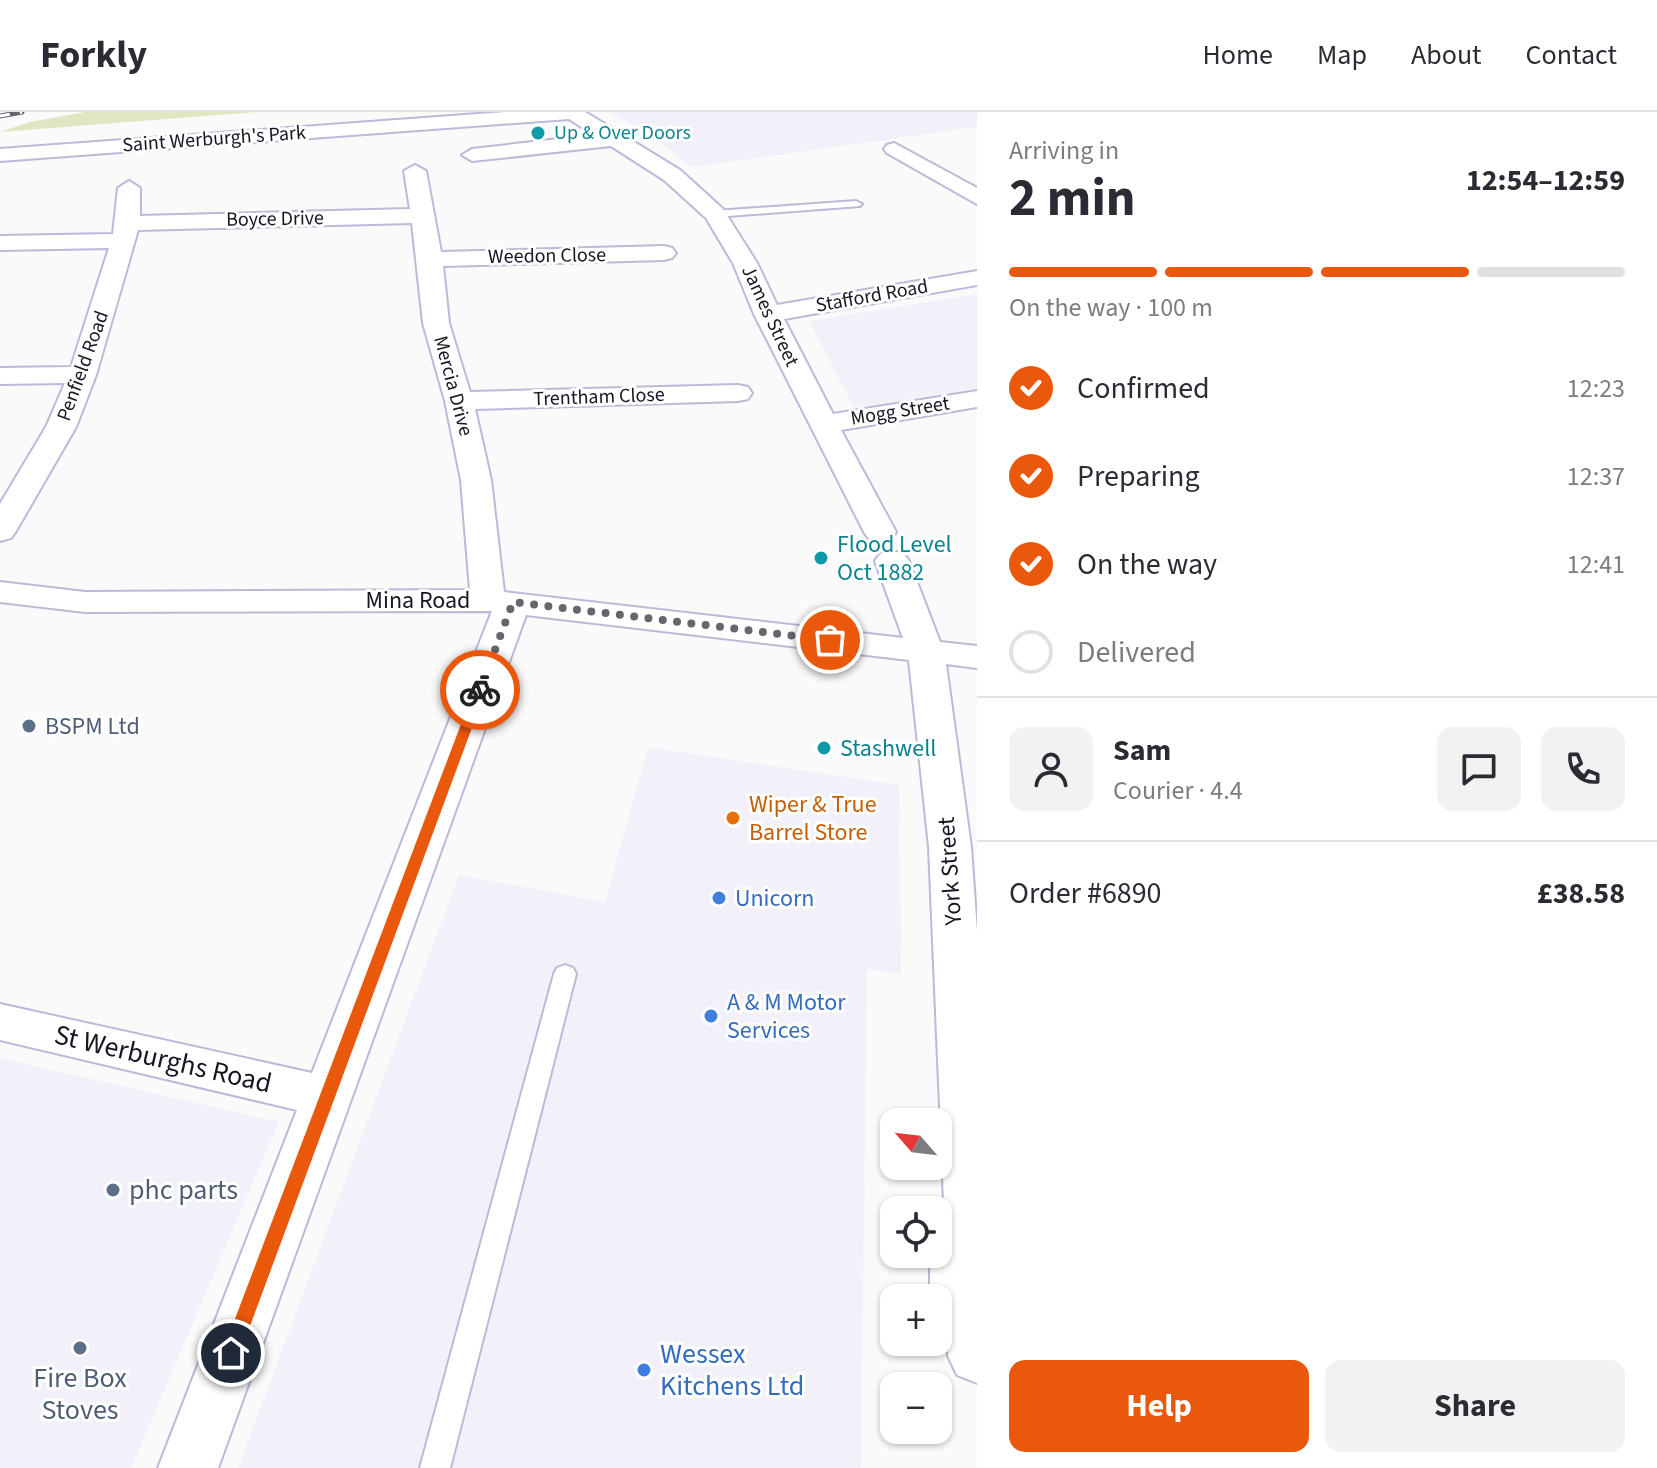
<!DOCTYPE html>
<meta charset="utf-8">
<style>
:root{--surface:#fff;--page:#f2f2f3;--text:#2b2b33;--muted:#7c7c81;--line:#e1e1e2;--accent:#ea580c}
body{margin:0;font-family:"Source Sans 3",sans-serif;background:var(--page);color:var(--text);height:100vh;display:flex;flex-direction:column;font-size:30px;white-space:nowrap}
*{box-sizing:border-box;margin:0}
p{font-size:26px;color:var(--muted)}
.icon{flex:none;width:44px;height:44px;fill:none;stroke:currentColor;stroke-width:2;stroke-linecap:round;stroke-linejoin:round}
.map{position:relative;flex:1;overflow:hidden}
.sheet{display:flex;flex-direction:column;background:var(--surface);width:680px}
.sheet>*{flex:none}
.needle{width:52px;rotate:298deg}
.controls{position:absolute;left:880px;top:996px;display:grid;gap:16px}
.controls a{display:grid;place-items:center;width:72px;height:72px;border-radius:16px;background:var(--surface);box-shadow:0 2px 6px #0004;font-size:40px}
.pin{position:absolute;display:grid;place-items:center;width:68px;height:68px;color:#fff;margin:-34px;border:4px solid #fff;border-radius:50%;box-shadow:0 2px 8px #0007}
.courier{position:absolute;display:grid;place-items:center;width:80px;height:80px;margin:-40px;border:6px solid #ea580c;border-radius:50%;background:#fff;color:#222;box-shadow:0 2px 10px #0007}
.overview em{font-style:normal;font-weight:700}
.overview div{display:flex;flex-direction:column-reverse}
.overview{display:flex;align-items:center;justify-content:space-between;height:136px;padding:0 32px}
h1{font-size:52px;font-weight:700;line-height:60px}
.bar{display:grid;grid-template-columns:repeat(4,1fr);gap:12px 8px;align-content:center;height:96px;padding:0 32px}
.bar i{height:10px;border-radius:6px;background:var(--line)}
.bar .active{background:var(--accent)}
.bar p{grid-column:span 4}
.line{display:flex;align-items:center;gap:20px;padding:0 32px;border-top:2px solid var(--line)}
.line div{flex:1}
.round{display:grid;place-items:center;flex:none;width:84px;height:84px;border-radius:16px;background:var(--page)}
ol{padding:0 32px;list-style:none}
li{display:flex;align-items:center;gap:24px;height:88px}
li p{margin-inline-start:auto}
li .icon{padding:8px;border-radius:50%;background:var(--accent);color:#fff;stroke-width:4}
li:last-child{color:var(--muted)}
li i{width:44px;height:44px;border:4px solid var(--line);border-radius:50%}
.button{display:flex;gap:16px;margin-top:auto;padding:16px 32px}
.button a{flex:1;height:92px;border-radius:16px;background:var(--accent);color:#fff;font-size:32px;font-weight:700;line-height:92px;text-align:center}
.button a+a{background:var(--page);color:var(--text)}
header{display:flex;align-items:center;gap:48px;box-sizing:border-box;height:112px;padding:0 40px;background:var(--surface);border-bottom:2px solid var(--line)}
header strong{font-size:38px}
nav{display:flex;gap:44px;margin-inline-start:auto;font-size:28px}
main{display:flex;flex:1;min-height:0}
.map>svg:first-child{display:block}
.built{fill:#f2f1f9}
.green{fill:#e0e5c2}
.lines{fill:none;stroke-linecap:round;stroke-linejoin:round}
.lane-casing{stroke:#bdb9d8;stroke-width:4}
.street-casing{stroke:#bdb9d8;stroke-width:4}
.lane{fill:#fff;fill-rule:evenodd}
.street{fill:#fff;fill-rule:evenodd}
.rail-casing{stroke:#66646c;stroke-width:5}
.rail{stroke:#fff;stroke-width:3;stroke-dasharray:10;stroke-linecap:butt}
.route{fill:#ea580c}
.done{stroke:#67666e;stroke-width:8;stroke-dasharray:0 14.4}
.culture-dot{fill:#0f9aa8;stroke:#fff;stroke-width:3}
.service-dot{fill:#5c6f8a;stroke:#fff;stroke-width:3}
.food-dot{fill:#e8710a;stroke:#fff;stroke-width:3}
.shop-dot{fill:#3f7fe0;stroke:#fff;stroke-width:3}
.labels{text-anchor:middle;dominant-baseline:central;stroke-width:6;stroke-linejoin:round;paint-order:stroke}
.far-culture-label{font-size:20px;fill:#0d838f;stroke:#fff;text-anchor:start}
.far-street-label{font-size:20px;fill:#181622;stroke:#fff}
.culture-label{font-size:24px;fill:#0d838f;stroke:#fff;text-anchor:start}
.street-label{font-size:24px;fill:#181622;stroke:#fff}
.service-label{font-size:24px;fill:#4e5e75;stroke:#fff;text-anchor:start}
.food-label{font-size:24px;fill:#c56008;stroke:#fff;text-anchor:start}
.shop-label{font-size:24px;fill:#366cbe;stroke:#fff;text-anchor:start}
.near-street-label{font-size:28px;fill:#181622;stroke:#fff}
.near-service-label{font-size:28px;fill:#4e5e75;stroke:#fff;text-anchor:start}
.near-shop-label{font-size:28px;fill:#366cbe;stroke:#fff;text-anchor:start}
</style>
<header>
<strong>Forkly</strong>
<nav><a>Home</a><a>Map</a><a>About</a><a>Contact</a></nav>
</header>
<main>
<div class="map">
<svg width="977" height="1356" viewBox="0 0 977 1356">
<rect width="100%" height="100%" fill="#fafafa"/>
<!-- built -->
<g class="built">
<path d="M 608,0 L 977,0 L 977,15 L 692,55 L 642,17 Z"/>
<path d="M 977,182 L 977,276 L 854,296 L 809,209 Z"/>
<path d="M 648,635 L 899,673 L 901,862 L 867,857 L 861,1356 L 238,1356 L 459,763 L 605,790 Z"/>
<path d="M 0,946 L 279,1010 L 131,1356 L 0,1356 Z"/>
</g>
<!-- green -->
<path class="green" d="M 85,0 L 256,0 L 0,20 L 30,10 Z"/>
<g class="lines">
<defs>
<g id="lane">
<path d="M 856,89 L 862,92 L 860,94 L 715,105 L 709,102 L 715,99 Z"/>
<path d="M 565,853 L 573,856 L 576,862 L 450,1356 L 420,1356 L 554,862 L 557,856 Z"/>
</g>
<g id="street">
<path d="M 505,0 L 585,0 L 680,58 L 723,97 L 757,151 L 777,193 L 977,159 L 977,173 L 784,207 L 833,302 L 977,279 L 977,295 L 841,318 L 896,420 L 891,427 L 880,430 L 869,427 L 864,420 L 754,202 L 733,151 L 706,106 L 664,68 L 611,34 L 472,49 L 462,43 L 472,37 L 594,23 L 569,7 L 0,49 L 0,37 Z"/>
<path d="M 894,31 L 977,76 L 977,92 L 887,41 L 884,37 L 887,33 Z"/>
<path d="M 415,53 L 426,59 L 441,140 L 664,134 L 672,136 L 676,141 L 672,146 L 664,148 L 443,154 L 449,211 L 470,280 L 738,273 L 748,275 L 752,281 L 748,287 L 738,289 L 475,297 L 491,368 L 504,480 L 903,526 L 875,449 L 880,442 L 892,439 L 904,442 L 909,449 L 940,530 L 977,534 L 977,556 L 946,552 L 971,735 L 977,820 L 977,1271 L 957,1263 L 948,1244 L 947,1208 L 938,1196 L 938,1186 L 934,1186 L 930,1179 L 930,1142 L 938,1142 L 938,1120 L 945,1114 L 929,735 L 909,548 L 526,503 L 218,1356 L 158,1356 L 297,998 L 0,928 L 0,892 L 312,961 L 492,499 L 85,500 L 0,490 L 0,470 L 85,480 L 470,478 L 461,368 L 445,289 L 423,211 L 412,111 L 138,118 L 96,263 L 76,315 L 16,419 L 11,426 L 0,429 L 0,392 L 46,315 L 65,271 L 0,272 L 0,256 L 71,255 L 109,136 L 0,138 L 0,124 L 113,122 L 118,76 L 129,69 L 140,76 L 140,104 L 410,97 L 404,59 Z"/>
</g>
</defs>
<!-- lane casing -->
<use href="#lane" class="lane-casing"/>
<!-- street casing -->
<use href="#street" class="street-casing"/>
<!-- lane -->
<use href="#lane" class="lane"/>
<!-- street -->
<use href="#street" class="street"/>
<defs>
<path id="rail" d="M 0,4 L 22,0"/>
</defs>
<!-- rail casing -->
<use href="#rail" class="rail-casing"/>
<!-- rail -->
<use href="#rail" class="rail"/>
</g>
<!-- route -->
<path class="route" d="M 480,574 L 486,578 L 240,1241 L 237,1247 L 231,1250 L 224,1247 L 222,1241 L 474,578 Z"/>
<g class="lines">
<!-- done -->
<path class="done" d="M 480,578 L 513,490 L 830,528"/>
</g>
<!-- markers -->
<g class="culture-dot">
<circle cx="538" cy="21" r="8"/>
<circle cx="821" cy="446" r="8"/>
<circle cx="824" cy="636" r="8"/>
</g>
<g class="service-dot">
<circle cx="29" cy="614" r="8"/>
<circle cx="113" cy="1078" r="8"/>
<circle cx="80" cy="1236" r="8"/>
</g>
<circle class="food-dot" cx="733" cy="706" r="8"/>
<g class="shop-dot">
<circle cx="719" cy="786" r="8"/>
<circle cx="711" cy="904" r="8"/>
<circle cx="644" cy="1258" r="8"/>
</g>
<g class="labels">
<!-- far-culture labels -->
<g class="far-culture-label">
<text x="554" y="21">Up &amp; Over Doors</text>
</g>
<!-- far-street labels -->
<g class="far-street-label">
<text transform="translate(214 27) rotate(-4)">Saint Werburgh's Park</text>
<text transform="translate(275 107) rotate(-1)">Boyce Drive</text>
<text transform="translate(547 144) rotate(-1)">Weedon Close</text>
<text transform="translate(872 184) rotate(-10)">Stafford Road</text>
<text transform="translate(770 204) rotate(65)">James Street</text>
<text transform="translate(83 254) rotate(-70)">Penfield Road</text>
<text transform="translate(453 274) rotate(75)">Mercia Drive</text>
<text transform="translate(599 285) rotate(-2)">Trentham Close</text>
<text transform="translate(900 299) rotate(-9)">Mogg Street</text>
</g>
<!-- culture labels -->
<g class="culture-label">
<text x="837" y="432">Flood Level<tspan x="837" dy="28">Oct 1882</tspan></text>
<text x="840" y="636">Stashwell</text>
</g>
<!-- street labels -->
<g class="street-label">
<text x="418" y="488">Mina Road</text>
<text transform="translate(950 759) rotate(-94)">York Street</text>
</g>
<!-- service labels -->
<g class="service-label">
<text x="45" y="614">BSPM Ltd</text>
</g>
<!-- food labels -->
<g class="food-label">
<text x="749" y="692">Wiper &amp; True<tspan x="749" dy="28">Barrel Store</tspan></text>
</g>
<!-- shop labels -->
<g class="shop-label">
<text x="735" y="786">Unicorn</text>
<text x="727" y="890">A &amp; M Motor<tspan x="727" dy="28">Services</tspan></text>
</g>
<!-- near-street labels -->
<g class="near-street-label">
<text transform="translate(163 947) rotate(13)">St Werburghs Road</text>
</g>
<!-- near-service labels -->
<g class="near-service-label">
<text x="129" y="1078">phc parts</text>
<text x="80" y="1266" text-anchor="middle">Fire Box<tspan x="80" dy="32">Stoves</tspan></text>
</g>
<!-- near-shop labels -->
<g class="near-shop-label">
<text x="660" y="1242">Wessex<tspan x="660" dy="32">Kitchens Ltd</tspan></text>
</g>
</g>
</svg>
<div class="controls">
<a><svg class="needle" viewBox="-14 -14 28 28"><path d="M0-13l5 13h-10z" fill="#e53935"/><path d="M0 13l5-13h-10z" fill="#7c7c81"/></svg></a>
<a><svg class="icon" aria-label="locate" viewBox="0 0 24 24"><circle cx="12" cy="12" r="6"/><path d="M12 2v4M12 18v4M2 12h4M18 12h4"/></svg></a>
<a>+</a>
<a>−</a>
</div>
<div class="pin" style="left:830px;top:528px;background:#ea580c"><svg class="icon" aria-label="bag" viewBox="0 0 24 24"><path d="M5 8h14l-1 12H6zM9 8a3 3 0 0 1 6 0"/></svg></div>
<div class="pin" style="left:231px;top:1241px;background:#1f2937"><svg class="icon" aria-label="home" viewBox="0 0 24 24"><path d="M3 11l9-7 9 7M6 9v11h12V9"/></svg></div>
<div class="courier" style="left:480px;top:578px"><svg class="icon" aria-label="bike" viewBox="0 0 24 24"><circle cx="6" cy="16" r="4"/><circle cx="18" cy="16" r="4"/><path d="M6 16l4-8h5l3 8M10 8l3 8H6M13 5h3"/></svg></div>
</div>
<section class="sheet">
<div class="overview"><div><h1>2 min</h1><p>Arriving in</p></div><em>12:54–12:59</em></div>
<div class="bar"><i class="active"></i><i class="active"></i><i class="active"></i><i></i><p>On the way · 100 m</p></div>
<ol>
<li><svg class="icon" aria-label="check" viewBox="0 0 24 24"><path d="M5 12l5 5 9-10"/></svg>Confirmed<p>12:23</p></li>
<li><svg class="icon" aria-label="check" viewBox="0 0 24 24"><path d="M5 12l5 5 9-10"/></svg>Preparing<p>12:37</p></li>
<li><svg class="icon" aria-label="check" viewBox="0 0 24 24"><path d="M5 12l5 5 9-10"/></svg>On the way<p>12:41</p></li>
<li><i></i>Delivered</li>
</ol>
<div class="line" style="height:144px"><a class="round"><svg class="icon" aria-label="person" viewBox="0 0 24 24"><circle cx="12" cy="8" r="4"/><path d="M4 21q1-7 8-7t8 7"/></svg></a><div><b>Sam</b><p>Courier · 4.4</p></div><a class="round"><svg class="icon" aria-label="chat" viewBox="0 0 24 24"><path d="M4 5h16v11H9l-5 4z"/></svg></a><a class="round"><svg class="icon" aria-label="phone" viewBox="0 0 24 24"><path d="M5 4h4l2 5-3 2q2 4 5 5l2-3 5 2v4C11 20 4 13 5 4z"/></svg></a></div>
<div class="line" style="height:104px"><div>Order #6890</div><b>£38.58</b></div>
<div class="button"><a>Help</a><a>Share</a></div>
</section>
</main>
